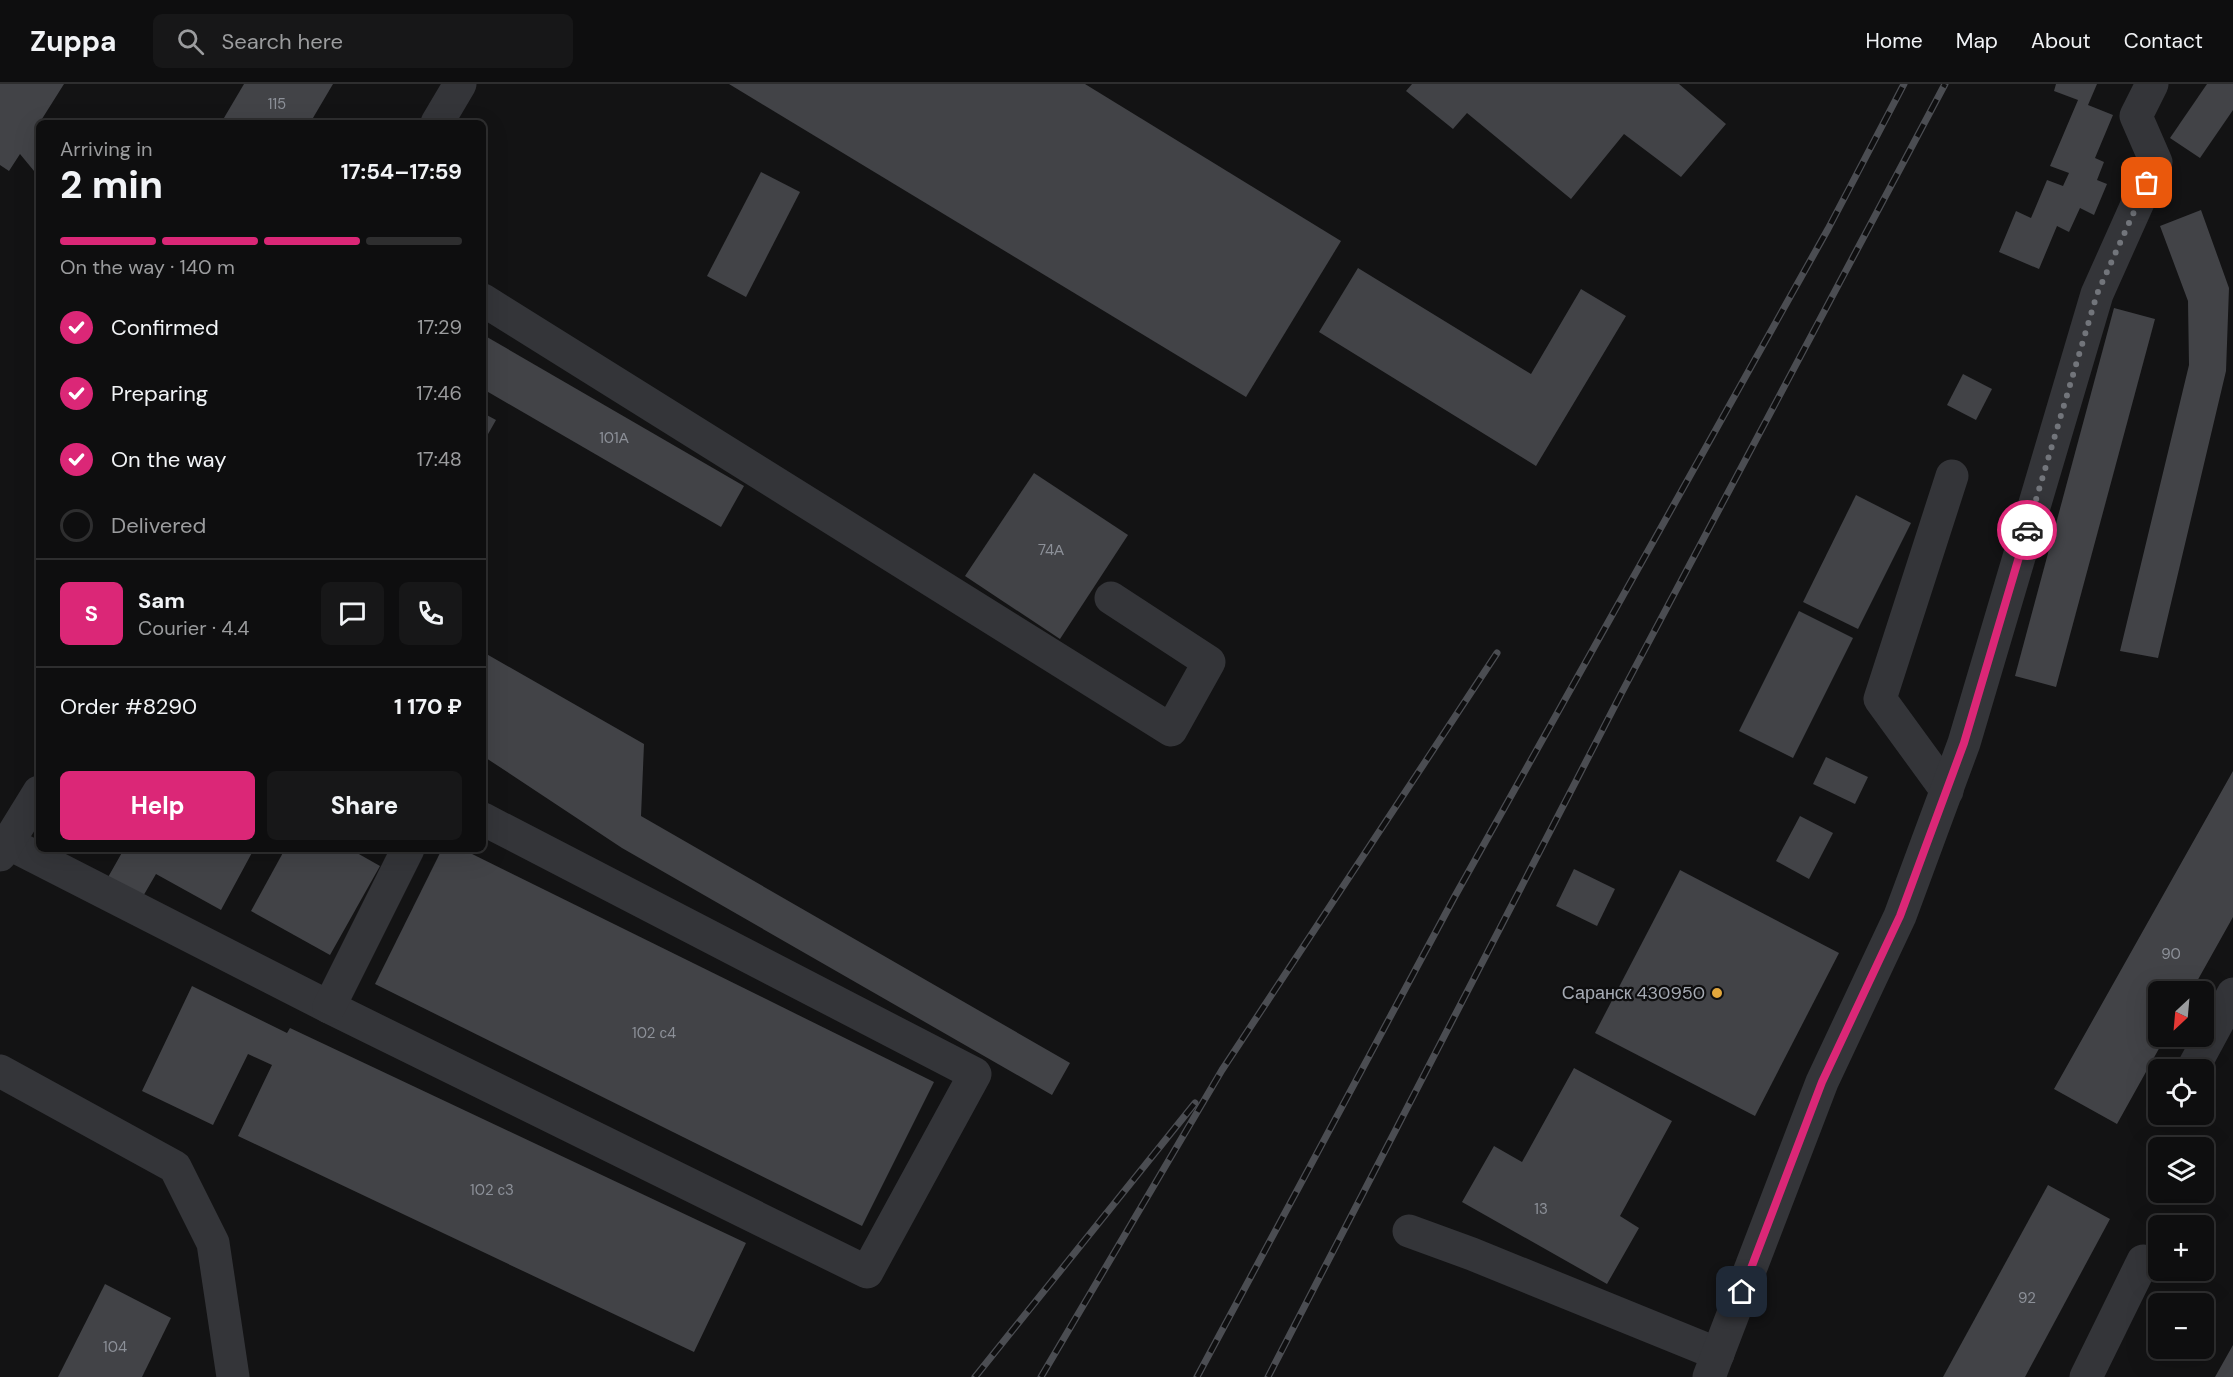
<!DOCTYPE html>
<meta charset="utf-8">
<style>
:root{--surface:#0e0e0f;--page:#171718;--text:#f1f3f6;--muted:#9b9c9e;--line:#2e2e2f;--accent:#db2777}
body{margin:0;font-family:"DM Sans",sans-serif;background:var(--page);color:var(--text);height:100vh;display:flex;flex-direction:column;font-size:22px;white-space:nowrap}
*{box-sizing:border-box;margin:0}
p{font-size:20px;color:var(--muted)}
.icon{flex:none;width:33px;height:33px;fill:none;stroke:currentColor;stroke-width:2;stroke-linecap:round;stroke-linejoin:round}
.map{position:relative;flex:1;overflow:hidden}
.details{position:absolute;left:36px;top:36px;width:450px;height:732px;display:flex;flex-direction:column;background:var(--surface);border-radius:9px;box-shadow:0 6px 24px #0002,0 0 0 2px var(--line)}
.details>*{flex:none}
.needle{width:39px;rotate:206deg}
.controls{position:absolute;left:2148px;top:897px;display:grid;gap:12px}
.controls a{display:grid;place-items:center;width:66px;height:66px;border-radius:9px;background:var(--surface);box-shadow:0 6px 24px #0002,0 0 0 2px var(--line);font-size:30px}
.pin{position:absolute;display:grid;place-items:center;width:51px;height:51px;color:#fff;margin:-26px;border-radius:12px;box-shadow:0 3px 9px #0006}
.courier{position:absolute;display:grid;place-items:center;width:60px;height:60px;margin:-30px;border:4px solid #db2777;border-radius:50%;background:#fff;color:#222;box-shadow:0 2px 8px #0007}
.overview em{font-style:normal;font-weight:700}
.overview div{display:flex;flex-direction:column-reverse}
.overview{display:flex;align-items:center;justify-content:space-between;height:102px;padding:0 24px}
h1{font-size:39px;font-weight:700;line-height:45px}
.bar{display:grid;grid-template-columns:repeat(4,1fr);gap:9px 6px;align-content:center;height:72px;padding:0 24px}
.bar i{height:8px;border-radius:4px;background:var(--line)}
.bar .on{background:var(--accent)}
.bar p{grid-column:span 4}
.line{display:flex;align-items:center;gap:15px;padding:0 24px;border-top:2px solid var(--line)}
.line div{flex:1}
.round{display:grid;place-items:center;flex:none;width:63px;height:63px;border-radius:9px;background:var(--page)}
ol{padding:0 24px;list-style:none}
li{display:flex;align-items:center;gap:18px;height:66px}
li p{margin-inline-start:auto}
li .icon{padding:6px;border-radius:50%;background:var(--accent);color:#fff;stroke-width:4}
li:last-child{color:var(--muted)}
li i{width:33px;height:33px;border:3px solid var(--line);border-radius:50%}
.primary-button{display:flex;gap:12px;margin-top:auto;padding:12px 24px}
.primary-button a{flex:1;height:69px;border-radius:9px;background:var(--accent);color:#fff;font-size:24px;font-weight:700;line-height:69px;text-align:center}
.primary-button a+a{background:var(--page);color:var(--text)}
header{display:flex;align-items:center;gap:36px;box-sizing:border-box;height:84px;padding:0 30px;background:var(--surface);border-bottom:2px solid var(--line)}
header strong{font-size:28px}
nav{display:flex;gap:33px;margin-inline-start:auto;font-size:21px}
.search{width:420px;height:54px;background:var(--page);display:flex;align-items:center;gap:15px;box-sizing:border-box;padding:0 21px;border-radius:9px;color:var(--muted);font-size:22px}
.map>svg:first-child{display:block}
.building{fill:#424347}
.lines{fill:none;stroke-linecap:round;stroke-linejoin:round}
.minor{stroke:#343539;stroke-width:33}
.rail-casing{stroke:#4b4d52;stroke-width:7}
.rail{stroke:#0e0e0f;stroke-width:4.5;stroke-dasharray:14;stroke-linecap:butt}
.done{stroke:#72757b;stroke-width:6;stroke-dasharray:0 10.8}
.route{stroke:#db2777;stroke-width:8}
.poi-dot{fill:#e3a73c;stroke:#0e0e0f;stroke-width:2}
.labels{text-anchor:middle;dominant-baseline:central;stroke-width:4.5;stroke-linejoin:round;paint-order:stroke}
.number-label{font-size:15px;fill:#8c9098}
.poi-label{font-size:18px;fill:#a5aab3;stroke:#0e0e0f;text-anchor:end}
</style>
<header>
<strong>Zuppa</strong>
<div class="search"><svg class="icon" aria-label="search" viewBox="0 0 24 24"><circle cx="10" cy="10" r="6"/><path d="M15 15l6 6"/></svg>Search here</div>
<nav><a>Home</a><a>Map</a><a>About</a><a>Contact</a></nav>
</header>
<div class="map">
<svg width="2233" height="1293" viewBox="0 0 2233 1293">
<rect width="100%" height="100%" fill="#131314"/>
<!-- building -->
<g class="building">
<path d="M 0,0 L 64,0 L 35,46 L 39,52 L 39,93 L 20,70 L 9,87 L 0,81 Z"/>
<path d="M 244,0 L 333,0 L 310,39 L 221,39 Z"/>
<path d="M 729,0 L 1085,0 L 1341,157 L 1246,313 Z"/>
<path d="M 1412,0 L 1679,0 L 1726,40 L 1681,93 L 1624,50 L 1571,115 L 1467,29 L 1453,45 L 1406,7 Z"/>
<path d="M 2056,0 L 2097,0 L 2088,21 L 2113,31 L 2095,74 L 2104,78 L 2097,96 L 2107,100 L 2094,131 L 2080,124 L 2069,148 L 2057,142 L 2039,185 L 1999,168 L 2016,127 L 2031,134 L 2047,96 L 2063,102 L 2069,89 L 2050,82 L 2078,16 L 2054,7 Z"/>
<path d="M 2207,0 L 2233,0 L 2233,26 L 2200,74 L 2170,54 Z"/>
<path d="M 761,88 L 800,108 L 746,213 L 707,192 Z"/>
<path d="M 2201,126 L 2229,204 L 2226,287 L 2158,574 L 2120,567 L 2189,281 L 2188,217 L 2160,142 Z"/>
<path d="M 1358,184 L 1531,290 L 1581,205 L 1626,232 L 1536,382 L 1319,248 Z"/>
<path d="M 2114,224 L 2155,235 L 2056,603 L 2015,592 Z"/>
<path d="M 487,253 L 744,402 L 721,443 L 483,305 L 483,261 Z"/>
<path d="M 1963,290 L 1992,305 L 1976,336 L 1947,321 Z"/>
<path d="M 483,329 L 496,336 L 483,359 Z"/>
<path d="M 1034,389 L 1128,451 L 1060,555 L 965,492 Z"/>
<path d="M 1856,411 L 1911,439 L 1858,545 L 1803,518 Z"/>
<path d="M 1799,527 L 1853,554 L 1793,674 L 1739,647 Z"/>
<path d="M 483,568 L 644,660 L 641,732 L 1070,979 L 1052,1011 L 622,764 L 483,672 Z"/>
<path d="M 1826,673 L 1868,693 L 1855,720 L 1813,700 Z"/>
<path d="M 2233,687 L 2233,833 L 2191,908 L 2158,908 L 2158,952 L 2166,952 L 2117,1040 L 2054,1005 Z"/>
<path d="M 1800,732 L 1833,749 L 1809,795 L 1776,777 Z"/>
<path d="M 124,765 L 254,765 L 221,826 L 156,790 L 142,814 L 107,795 Z"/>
<path d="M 285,765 L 350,765 L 380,782 L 330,871 L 251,827 Z"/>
<path d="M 442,765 L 462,765 L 934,998 L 862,1142 L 375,900 Z"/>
<path d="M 1574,785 L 1615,805 L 1597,842 L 1556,822 Z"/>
<path d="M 1680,786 L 1839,869 L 1755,1032 L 1595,949 Z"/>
<path d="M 192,902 L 287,949 L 290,944 L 746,1159 L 694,1268 L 238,1052 L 272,981 L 248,970 L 213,1041 L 142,1007 Z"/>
<path d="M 1574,984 L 1672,1037 L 1620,1132 L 1639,1144 L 1607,1200 L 1462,1118 L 1494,1062 L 1522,1078 Z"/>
<path d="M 2048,1101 L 2110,1135 L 2025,1293 L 1943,1293 Z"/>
<path d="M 105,1200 L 171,1234 L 142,1293 L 58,1293 Z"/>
<path d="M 2233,1261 L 2233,1293 L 2215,1293 Z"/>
</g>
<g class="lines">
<!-- minor -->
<g class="minor">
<path d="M 437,39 L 460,0"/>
<path d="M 483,216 L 1171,646 L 1209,578 L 1111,514"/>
<path d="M 1947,707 L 1880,615 L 1952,392"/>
<path d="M 8,759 L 329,923 L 867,1188 L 975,990 L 483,735"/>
<path d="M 0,771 L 39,708"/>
<path d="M 329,923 L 408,765"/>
<path d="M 2192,986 L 2233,910"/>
<path d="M 0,987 L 175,1083 L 213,1159 L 233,1293"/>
<path d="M 1409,1147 L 1472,1170 L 1718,1270"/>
<path d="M 1709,1293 L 1822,998 L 1900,832 L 1964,659 L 2097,210 L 2156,78 L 2136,32 L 2152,0"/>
<path d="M 2086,1293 L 2143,1177"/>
</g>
<defs>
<g id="rail">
<path d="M 975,1293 L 1195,1019"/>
<path d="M 1041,1293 L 1222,986 L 1497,569"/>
<path d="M 1197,1293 L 1455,812 L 1828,145 L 1904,0"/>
<path d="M 1268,1293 L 1621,610 L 1945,0"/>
</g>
</defs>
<!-- rail casing -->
<use href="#rail" class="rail-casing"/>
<!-- rail -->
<use href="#rail" class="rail"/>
</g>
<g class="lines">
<!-- done -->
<path class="done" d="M 2027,446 L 2097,210 L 2147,99"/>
<!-- route -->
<path class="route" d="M 1742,1208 L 1822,998 L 1900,832 L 1964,659 L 2027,446"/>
</g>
<!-- markers -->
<circle class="poi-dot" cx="1717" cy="909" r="6"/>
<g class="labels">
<!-- number labels -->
<g class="number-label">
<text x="277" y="20">115</text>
<text x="614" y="354">101А</text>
<text x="1051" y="466">74А</text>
<text x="2171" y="870">90</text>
<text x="654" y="949">102 с4</text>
<text x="492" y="1106">102 с3</text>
<text x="1541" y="1125">13</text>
<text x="2027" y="1214">92</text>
<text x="115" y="1263">104</text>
</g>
<!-- poi labels -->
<g class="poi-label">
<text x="1705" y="909">Саранск 430950</text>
</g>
</g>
</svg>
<div class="controls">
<a><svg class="needle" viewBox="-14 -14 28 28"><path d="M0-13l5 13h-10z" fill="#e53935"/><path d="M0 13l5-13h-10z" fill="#9b9c9e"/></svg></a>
<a><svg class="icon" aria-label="locate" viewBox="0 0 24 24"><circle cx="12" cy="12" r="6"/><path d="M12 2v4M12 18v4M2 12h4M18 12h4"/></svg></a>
<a><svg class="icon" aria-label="layers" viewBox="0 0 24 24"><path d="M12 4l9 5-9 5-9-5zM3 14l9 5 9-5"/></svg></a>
<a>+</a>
<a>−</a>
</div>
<div class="pin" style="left:2147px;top:99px;background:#ea580c"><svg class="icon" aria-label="bag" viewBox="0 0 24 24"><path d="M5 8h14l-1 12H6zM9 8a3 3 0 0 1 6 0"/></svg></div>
<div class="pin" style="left:1742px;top:1208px;background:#1f2937"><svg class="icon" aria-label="home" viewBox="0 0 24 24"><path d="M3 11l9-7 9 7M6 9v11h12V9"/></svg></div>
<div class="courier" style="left:2027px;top:446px"><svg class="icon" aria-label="car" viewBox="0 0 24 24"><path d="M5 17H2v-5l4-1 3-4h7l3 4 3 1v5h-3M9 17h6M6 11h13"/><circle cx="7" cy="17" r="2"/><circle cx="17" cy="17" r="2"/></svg></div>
<section class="details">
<div class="overview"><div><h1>2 min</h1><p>Arriving in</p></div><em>17:54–17:59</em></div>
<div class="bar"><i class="on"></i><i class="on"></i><i class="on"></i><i></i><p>On the way · 140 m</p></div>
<ol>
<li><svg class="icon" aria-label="check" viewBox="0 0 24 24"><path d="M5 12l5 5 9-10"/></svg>Confirmed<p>17:29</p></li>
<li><svg class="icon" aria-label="check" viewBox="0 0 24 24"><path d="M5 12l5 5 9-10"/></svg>Preparing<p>17:46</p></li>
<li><svg class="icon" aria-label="check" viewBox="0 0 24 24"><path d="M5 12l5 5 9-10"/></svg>On the way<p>17:48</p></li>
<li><i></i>Delivered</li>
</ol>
<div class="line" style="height:108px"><b class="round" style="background:var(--accent);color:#fff">S</b><div><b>Sam</b><p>Courier · 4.4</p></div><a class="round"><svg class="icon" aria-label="chat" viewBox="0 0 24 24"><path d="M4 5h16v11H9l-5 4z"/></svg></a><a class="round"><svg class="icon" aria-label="phone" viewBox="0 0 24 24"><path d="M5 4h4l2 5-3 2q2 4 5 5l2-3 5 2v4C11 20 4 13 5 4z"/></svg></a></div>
<div class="line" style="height:78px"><div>Order #8290</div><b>1 170 ₽</b></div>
<div class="primary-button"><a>Help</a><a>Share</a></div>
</section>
</div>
